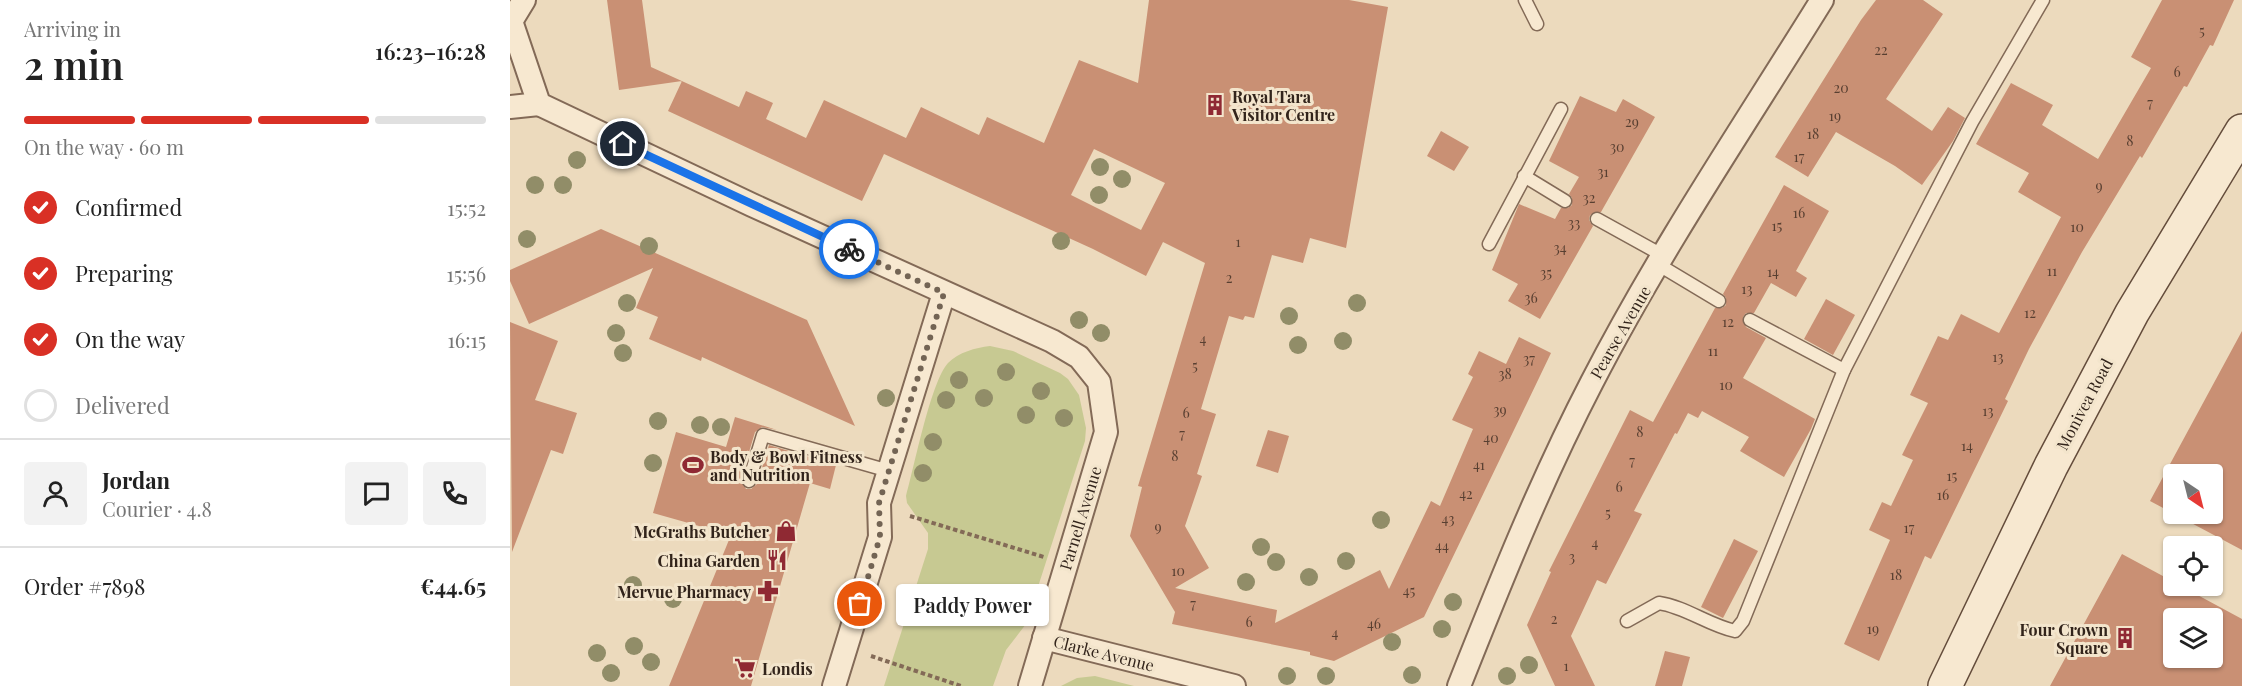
<!DOCTYPE html>
<meta charset="utf-8">
<style>
:root{--surface:#fff;--page:#f2f2f2;--text:#222;--muted:#767676;--line:#e0e0e0;--accent:#d93025}
body{margin:0;font-family:"Playfair Display",serif;background:var(--page);color:var(--text);height:100vh;display:flex;flex-direction:column;font-size:22px;white-space:nowrap}
*{box-sizing:border-box;margin:0}
p{font-size:20px;color:var(--muted)}
.icon{flex:none;width:33px;height:33px;fill:none;stroke:currentColor;stroke-width:2;stroke-linecap:round;stroke-linejoin:round}
.map{position:relative;flex:1;overflow:hidden}
.details{display:flex;flex-direction:column;background:var(--surface);width:510px}
.details>*{flex:none}
.needle{width:39px;rotate:145deg}
.controls{position:absolute;left:1653px;top:464px;display:grid;gap:12px}
.controls a{display:grid;place-items:center;width:60px;height:60px;border-radius:6px;background:var(--surface);box-shadow:0 2px 4px #0004;font-size:30px}
.pin{position:absolute;display:grid;place-items:center;width:51px;height:51px;color:#fff;margin:-26px;border:3px solid #fff;border-radius:50%;box-shadow:0 2px 6px #0007}
.courier{position:absolute;display:grid;place-items:center;width:60px;height:60px;margin:-30px;border:4px solid #1a73e8;border-radius:50%;background:#fff;color:#222;box-shadow:0 2px 8px #0007}
.bubble{position:absolute;height:42px;border-radius:6px;background:var(--surface);box-shadow:0 2px 4px #0004;font-size:20px;font-weight:600;line-height:42px;text-align:center}
.head em{font-style:normal;font-weight:600}
.head div{display:flex;flex-direction:column-reverse}
.head{display:flex;align-items:center;justify-content:space-between;height:102px;padding:0 24px}
h1{font-size:39px;font-weight:600;line-height:45px}
.bar{display:grid;grid-template-columns:repeat(4,1fr);gap:9px 6px;align-content:center;height:72px;padding:0 24px}
.bar i{height:8px;border-radius:4px;background:var(--line)}
.bar .selected{background:var(--accent)}
.bar p{grid-column:span 4}
.line{display:flex;align-items:center;gap:15px;padding:0 24px;border-top:2px solid var(--line)}
.line div{flex:1}
.round{display:grid;place-items:center;flex:none;width:63px;height:63px;border-radius:6px;background:var(--page)}
ol{padding:0 24px;list-style:none}
li{display:flex;align-items:center;gap:18px;height:66px}
li p{margin-inline-start:auto}
li .icon{padding:6px;border-radius:50%;background:var(--accent);color:#fff;stroke-width:4}
li:last-child{color:var(--muted)}
li i{width:33px;height:33px;border:3px solid var(--line);border-radius:50%}
main{display:flex;flex:1;min-height:0}
.map>svg:first-child{display:block}
.green{fill:#c7c992}
.building{fill:#c99074;fill-rule:evenodd}
.lines{fill:none;stroke-linecap:round;stroke-linejoin:round}
.service-casing{stroke:#836a57;stroke-width:15}
.minor-casing{stroke:#836a57;stroke-width:26}
.secondary-casing{stroke:#644c3b;stroke-width:36}
.path{stroke:#836a57;stroke-width:4;stroke-dasharray:4.5 3;stroke-linecap:butt}
.service{stroke:#f7e8d0;stroke-width:12}
.minor{stroke:#f7e8d0;stroke-width:22}
.secondary{stroke:#f7e8d0;stroke-width:33}
.tree{fill:#918d68}
.done{stroke:#736454;stroke-width:6;stroke-dasharray:0 10.8}
.route{stroke:#1a73e8;stroke-width:8}
.labels{text-anchor:middle;dominant-baseline:central;stroke-width:6;stroke-linejoin:round;paint-order:stroke}
.number-label{font-size:14px;fill:#583f31}
.poi-label{font-size:16px;font-weight:bold;fill:#32241b;stroke:#f3e5cc;text-anchor:end}
.street-label{font-size:16px;fill:#32241b;stroke:#f3e5cc}
</style>
<main>
<section class="details">
<div class="head"><div><h1>2 min</h1><p>Arriving in</p></div><em>16:23–16:28</em></div>
<div class="bar"><i class="selected"></i><i class="selected"></i><i class="selected"></i><i></i><p>On the way · 60 m</p></div>
<ol>
<li><svg class="icon" aria-label="check" viewBox="0 0 24 24"><path d="M5 12l5 5 9-10"/></svg>Confirmed<p>15:52</p></li>
<li><svg class="icon" aria-label="check" viewBox="0 0 24 24"><path d="M5 12l5 5 9-10"/></svg>Preparing<p>15:56</p></li>
<li><svg class="icon" aria-label="check" viewBox="0 0 24 24"><path d="M5 12l5 5 9-10"/></svg>On the way<p>16:15</p></li>
<li><i></i>Delivered</li>
</ol>
<div class="line" style="height:108px"><a class="round"><svg class="icon" aria-label="person" viewBox="0 0 24 24"><circle cx="12" cy="8" r="4"/><path d="M4 21q1-7 8-7t8 7"/></svg></a><div><b>Jordan</b><p>Courier · 4.8</p></div><a class="round"><svg class="icon" aria-label="chat" viewBox="0 0 24 24"><path d="M4 5h16v11H9l-5 4z"/></svg></a><a class="round"><svg class="icon" aria-label="phone" viewBox="0 0 24 24"><path d="M5 4h4l2 5-3 2q2 4 5 5l2-3 5 2v4C11 20 4 13 5 4z"/></svg></a></div>
<div class="line" style="height:78px"><div>Order #7898</div><b>€44.65</b></div>
</section>
<div class="map">
<svg width="1732" height="686" viewBox="0 0 1732 686">
<rect width="100%" height="100%" fill="#ecdabd"/>
<!-- green -->
<g class="green">
<path d="M 480,346 L 503,351 L 550,373 L 558,379 L 569,395 L 576,428 L 575,441 L 516,624 L 496,650 L 483,686 L 374,686 L 418,549 L 418,533 L 397,503 L 396,496 C 404,468 421,381 438,363 C 449,352 465,348 480,346 Z"/>
<path d="M 585,676 L 624,686 L 551,686 L 567,678 Z"/>
</g>
<!-- building -->
<g class="building">
<path d="M 97,0 L 132,0 L 141,67 L 229,107 L 236,91 L 263,103 L 256,119 L 296,138 L 314,100 L 396,138 L 411,107 L 469,135 L 477,117 L 534,143 L 569,60 L 628,83 L 639,0 L 839,0 L 878,7 L 836,248 L 800,238 L 793,263 L 762,255 L 744,318 L 735,316 L 733,320 L 719,316 L 691,409 L 706,414 L 687,474 L 692,476 L 675,526 L 699,568 L 665,588 L 767,610 L 765,623 L 870,570 L 879,589 L 921,501 L 930,506 L 963,429 L 942,420 L 963,377 L 958,374 L 969,351 L 996,364 L 1009,337 L 1041,353 L 914,617 L 824,661 L 800,655 L 800,652 L 662,624 L 665,612 L 620,536 L 632,487 L 628,486 L 695,263 L 653,242 L 636,276 L 583,249 L 374,154 L 352,201 L 158,111 L 172,81 L 109,90 ZM 584,149 L 655,183 L 631,230 L 561,195 Z"/>
<path d="M 1366,0 L 1413,0 L 1433,14 L 1376,99 L 1422,131 L 1438,107 L 1455,118 L 1443,141 L 1412,185 L 1385,166 L 1326,132 L 1298,177 L 1265,157 L 1351,20 Z"/>
<path d="M 1652,0 L 1724,0 L 1703,46 L 1700,45 L 1677,87 L 1674,86 L 1632,158 L 1630,156 L 1572,252 L 1519,349 L 1495,399 L 1498,401 L 1421,559 L 1415,556 L 1369,661 L 1334,644 L 1380,540 L 1359,530 L 1372,502 L 1381,506 L 1403,460 L 1392,455 L 1418,403 L 1400,395 L 1428,336 L 1438,340 L 1451,314 L 1489,333 L 1551,217 L 1508,192 L 1519,173 L 1466,144 L 1501,83 L 1543,105 L 1532,125 L 1588,159 L 1641,68 L 1621,57 Z"/>
<path d="M 1070,96 L 1106,112 L 1113,99 L 1145,117 L 1091,212 L 1080,215 L 1079,220 L 1083,226 L 1030,319 L 998,301 L 1008,284 L 982,270 L 1009,204 L 1045,219 L 1051,208 L 1058,208 L 1062,205 L 1062,198 L 1059,194 L 1069,177 L 1039,161 Z"/>
<path d="M 931,131 L 959,147 L 944,171 L 917,156 Z"/>
<path d="M 1274,185 L 1319,211 L 1286,271 L 1297,278 L 1286,297 L 1261,283 L 1244,313 L 1236,313 L 1233,317 L 1236,327 L 1256,338 L 1233,378 L 1305,419 L 1301,429 L 1274,477 L 1230,451 L 1239,437 L 1192,411 L 1188,418 L 1178,413 L 1167,434 L 1165,433 L 1124,511 L 1132,514 L 1096,584 L 1087,580 L 1061,636 L 1085,686 L 1045,686 L 1017,625 L 1041,572 L 1039,571 L 1120,410 L 1143,422 L 1205,308 L 1212,308 L 1216,305 L 1216,298 L 1213,294 Z"/>
<path d="M 91,229 L 297,320 L 345,426 L 192,357 L 191,361 L 139,339 L 148,317 L 126,308 L 143,268 L 19,324 L 0,281 L 0,270 Z"/>
<path d="M 1316,299 L 1345,315 L 1323,355 L 1294,339 Z"/>
<path d="M 0,322 L 48,341 L 25,400 L 67,413 L 53,454 L 41,450 L 2,552 Z"/>
<path d="M 1732,331 L 1732,550 L 1640,501 ZM 1664,474 L 1702,474 L 1702,513 L 1664,513 Z"/>
<path d="M 225,417 L 267,430 L 252,427 L 245,432 L 231,479 L 236,489 L 241,489 L 247,484 L 259,445 L 326,465 L 320,489 L 300,483 L 241,686 L 159,686 L 221,535 L 143,513 L 166,432 L 216,447 Z"/>
<path d="M 758,430 L 779,436 L 768,473 L 746,466 Z"/>
<path d="M 1224,539 L 1248,551 L 1213,618 L 1191,607 Z"/>
<path d="M 1612,554 L 1664,582 L 1664,585 L 1669,585 L 1732,619 L 1732,686 L 1540,686 ZM 1664,618 L 1702,618 L 1702,657 L 1664,657 Z"/>
<path d="M 1155,651 L 1180,657 L 1172,686 L 1145,686 Z"/>
</g>
<g class="lines">
<defs>
<g id="service">
<path d="M 1015,0 L 1027,24"/>
<path d="M 1014,176 L 1055,201"/>
<path d="M 1087,219 L 1154,256"/>
<path d="M 979,244 L 1051,109"/>
<path d="M 1149,265 L 1209,301"/>
<path d="M 1240,320 L 1334,370"/>
<path d="M 239,481 L 253,435 L 379,471"/>
<path d="M 1117,621 L 1149,603 C 1176,607 1198,625 1225,631 L 1233,621 L 1334,370 L 1462,122 L 1533,0"/>
</g>
<g id="minor">
<path d="M 1,21 L 29,104 L 242,205 L 542,341 L 569,357 L 589,382 L 596,432 L 520,686"/>
<path d="M 0,23 L 14,0"/>
<path d="M 0,107 L 29,104"/>
<path d="M 534,638 L 724,686"/>
<path d="M 324,686 L 370,537 L 369,503 L 434,293"/>
<path d="M 949,686 C 990,583 1031,480 1082,382 C 1150,250 1234,126 1312,0"/>
</g>
<path id="secondary" d="M 1435,686 L 1541,466 L 1622,313 L 1732,131"/>
</defs>
<!-- service casing -->
<use href="#service" class="service-casing"/>
<!-- minor casing -->
<use href="#minor" class="minor-casing"/>
<!-- secondary casing -->
<use href="#secondary" class="secondary-casing"/>
<!-- path -->
<g class="path">
<path d="M 400,516 L 534,557"/>
<path d="M 361,656 L 451,686"/>
</g>
<!-- service -->
<use href="#service" class="service"/>
<!-- minor -->
<use href="#minor" class="minor"/>
<!-- secondary -->
<use href="#secondary" class="secondary"/>
</g>
<!-- trees -->
<g class="tree">
<circle cx="67" cy="160" r="9"/>
<circle cx="590" cy="167" r="9"/>
<circle cx="612" cy="179" r="9"/>
<circle cx="25" cy="185" r="9"/>
<circle cx="53" cy="185" r="9"/>
<circle cx="589" cy="195" r="9"/>
<circle cx="17" cy="239" r="9"/>
<circle cx="551" cy="241" r="9"/>
<circle cx="139" cy="246" r="9"/>
<circle cx="117" cy="303" r="9"/>
<circle cx="847" cy="303" r="9"/>
<circle cx="779" cy="316" r="9"/>
<circle cx="569" cy="320" r="9"/>
<circle cx="106" cy="333" r="9"/>
<circle cx="591" cy="333" r="9"/>
<circle cx="833" cy="341" r="9"/>
<circle cx="788" cy="345" r="9"/>
<circle cx="113" cy="353" r="9"/>
<circle cx="496" cy="372" r="9"/>
<circle cx="449" cy="380" r="9"/>
<circle cx="531" cy="391" r="9"/>
<circle cx="376" cy="398" r="9"/>
<circle cx="474" cy="398" r="9"/>
<circle cx="436" cy="400" r="9"/>
<circle cx="516" cy="415" r="9"/>
<circle cx="554" cy="418" r="9"/>
<circle cx="148" cy="421" r="9"/>
<circle cx="190" cy="425" r="9"/>
<circle cx="211" cy="427" r="9"/>
<circle cx="423" cy="442" r="9"/>
<circle cx="143" cy="463" r="9"/>
<circle cx="413" cy="473" r="9"/>
<circle cx="871" cy="520" r="9"/>
<circle cx="751" cy="547" r="9"/>
<circle cx="836" cy="561" r="9"/>
<circle cx="766" cy="562" r="9"/>
<circle cx="799" cy="577" r="9"/>
<circle cx="736" cy="582" r="9"/>
<circle cx="123" cy="585" r="9"/>
<circle cx="163" cy="599" r="9"/>
<circle cx="943" cy="602" r="9"/>
<circle cx="932" cy="629" r="9"/>
<circle cx="882" cy="642" r="9"/>
<circle cx="124" cy="646" r="9"/>
<circle cx="87" cy="653" r="9"/>
<circle cx="141" cy="662" r="9"/>
<circle cx="1019" cy="665" r="9"/>
<circle cx="101" cy="673" r="9"/>
<circle cx="902" cy="675" r="9"/>
<circle cx="777" cy="676" r="9"/>
<circle cx="816" cy="676" r="9"/>
<circle cx="997" cy="676" r="9"/>
</g>
<g class="lines">
<!-- done -->
<path class="done" d="M 339,249 L 434,293 L 369,503 L 370,537 L 350,604"/>
<!-- route -->
<path class="route" d="M 113,144 L 339,249"/>
</g>
<!-- icons -->
<defs>
<symbol id="building-bare" viewBox="-9 -9 18 18"><path d="M-4-6H4V6H1V3H-1V6H-4ZM-2.5-4.3h1.7v1.8h-1.7ZM.8-4.3h1.7v1.8H.8ZM-2.5-1h1.7V.8h-1.7ZM.8-1h1.7V.8H.8Z" fill="#8f2933" stroke="#f3e5cc" stroke-width="2.5" paint-order="stroke"/></symbol>
<symbol id="stadium-bare" viewBox="-9 -9 18 18"><path d="M0-5a6.5 5 0 1 0 0 10a6.5 5 0 1 0 0-10ZM-3.5-1.8h7v3.6h-7Z" fill="#8f2933" stroke="#f3e5cc" stroke-width="2.5" paint-order="stroke"/></symbol>
<symbol id="shop-bare" viewBox="-9 -9 18 18"><path d="M-5-2.5h2.3a2.7 3.5 0 0 1 5.4 0H5L5.5 6h-11ZM-1.5-2.5h3a1.5 2.3 0 0 0-3 0Z" fill="#8f2933" stroke="#f3e5cc" stroke-width="2.5" paint-order="stroke"/></symbol>
<symbol id="restaurant-bare" viewBox="-9 -9 18 18"><path d="M-5-6h1v4h1v-4h1v4h1v-4h1v5L-1.5 .5V6h-2V.5L-5-1ZM5-6V6H3V1.5H1.5Q1.5-4 5-6Z" fill="#8f2933" stroke="#f3e5cc" stroke-width="2.5" paint-order="stroke"/></symbol>
<symbol id="pharmacy-bare" viewBox="-9 -9 18 18"><path d="M-2-6h4v4h4v4h-4v4h-4v-4h-4v-4h4Z" fill="#8f2933" stroke="#f3e5cc" stroke-width="2.5" paint-order="stroke"/></symbol>
<symbol id="supermarket-bare" viewBox="-9 -9 18 18"><path d="M-6-5.5h2.5l.6 2H6L4.5 2H-2.5L-4.4-4H-6ZM-1.5 3.2a1.3 1.3 0 1 0 .1 0ZM3 3.2a1.3 1.3 0 1 0 .1 0Z" fill="#8f2933" stroke="#f3e5cc" stroke-width="2.5" paint-order="stroke"/></symbol>
</defs>
<g fill-rule="evenodd">
<use href="#building-bare" x="690" y="90" width="30" height="30"/>
<use href="#stadium-bare" x="168" y="450" width="30" height="30"/>
<use href="#shop-bare" x="261" y="516" width="30" height="30"/>
<use href="#restaurant-bare" x="252" y="545" width="30" height="30"/>
<use href="#pharmacy-bare" x="243" y="576" width="30" height="30"/>
<use href="#building-bare" x="1600" y="623" width="30" height="30"/>
<use href="#supermarket-bare" x="220" y="653" width="30" height="30"/>
</g>
<g class="labels">
<!-- number labels -->
<g class="number-label">
<text x="1692" y="30">5</text>
<text x="1371" y="49">22</text>
<text x="1667" y="71">6</text>
<text x="1331" y="87">20</text>
<text x="1640" y="102">7</text>
<text x="1325" y="115">19</text>
<text x="1122" y="121">29</text>
<text x="1303" y="133">18</text>
<text x="1620" y="140">8</text>
<text x="1107" y="146">30</text>
<text x="1289" y="156">17</text>
<text x="1093" y="171">31</text>
<text x="1589" y="185">9</text>
<text x="1079" y="197">32</text>
<text x="1289" y="212">16</text>
<text x="1064" y="222">33</text>
<text x="1267" y="225">15</text>
<text x="1567" y="226">10</text>
<text x="728" y="241">1</text>
<text x="1050" y="247">34</text>
<text x="1542" y="270">11</text>
<text x="1263" y="271">14</text>
<text x="1036" y="272">35</text>
<text x="719" y="277">2</text>
<text x="1237" y="288">13</text>
<text x="1021" y="297">36</text>
<text x="1520" y="312">12</text>
<text x="1218" y="321">12</text>
<text x="693" y="338">4</text>
<text x="1203" y="350">11</text>
<text x="1488" y="356">13</text>
<text x="1019" y="358">37</text>
<text x="685" y="365">5</text>
<text x="995" y="373">38</text>
<text x="1216" y="384">10</text>
<text x="990" y="409">39</text>
<text x="1478" y="410">13</text>
<text x="676" y="412">6</text>
<text x="1130" y="431">8</text>
<text x="672" y="433">7</text>
<text x="981" y="437">40</text>
<text x="1457" y="445">14</text>
<text x="665" y="455">8</text>
<text x="1122" y="460">7</text>
<text x="969" y="464">41</text>
<text x="1442" y="475">15</text>
<text x="1109" y="486">6</text>
<text x="956" y="493">42</text>
<text x="1433" y="494">16</text>
<text x="1098" y="512">5</text>
<text x="938" y="518">43</text>
<text x="648" y="526">9</text>
<text x="1399" y="527">17</text>
<text x="1085" y="542">4</text>
<text x="932" y="545">44</text>
<text x="1062" y="556">3</text>
<text x="668" y="570">10</text>
<text x="1386" y="574">18</text>
<text x="899" y="590">45</text>
<text x="683" y="603">7</text>
<text x="1044" y="618">2</text>
<text x="739" y="621">6</text>
<text x="864" y="623">46</text>
<text x="1363" y="628">19</text>
<text x="825" y="632">4</text>
<text x="1056" y="665">1</text>
</g>
<!-- poi labels -->
<g class="poi-label">
<text x="722" y="96" text-anchor="start">Royal Tara<tspan x="722" dy="18">Visitor Centre</tspan></text>
<text x="200" y="456" text-anchor="start">Body &amp; Bowl Fitness<tspan x="200" dy="18">and Nutrition</tspan></text>
<text x="259" y="531">McGraths Butcher</text>
<text x="250" y="560">China Garden</text>
<text x="241" y="591">Mervue Pharmacy</text>
<text x="1598" y="629">Four Crown<tspan x="1598" dy="18">Square</tspan></text>
<text x="252" y="668" text-anchor="start">Londis</text>
</g>
<!-- street labels -->
<g class="street-label">
<text transform="translate(1110 332) rotate(-60)">Pearse Avenue</text>
<text transform="translate(1574 404) rotate(-62)">Monivea Road</text>
<text transform="translate(570 518) rotate(-73)">Parnell Avenue</text>
<text transform="translate(594 653) rotate(14)">Clarke Avenue</text>
</g>
</g>
</svg>
<div class="controls">
<a><svg class="needle" viewBox="-14 -14 28 28"><path d="M0-13l5 13h-10z" fill="#e53935"/><path d="M0 13l5-13h-10z" fill="#767676"/></svg></a>
<a><svg class="icon" aria-label="locate" viewBox="0 0 24 24"><circle cx="12" cy="12" r="6"/><path d="M12 2v4M12 18v4M2 12h4M18 12h4"/></svg></a>
<a><svg class="icon" aria-label="layers" viewBox="0 0 24 24"><path d="M12 4l9 5-9 5-9-5zM3 14l9 5 9-5"/></svg></a>
</div>
<div class="pin" style="left:350px;top:604px;background:#ea580c"><svg class="icon" aria-label="bag" viewBox="0 0 24 24"><path d="M5 8h14l-1 12H6zM9 8a3 3 0 0 1 6 0"/></svg></div>
<div class="pin" style="left:113px;top:144px;background:#1f2937"><svg class="icon" aria-label="home" viewBox="0 0 24 24"><path d="M3 11l9-7 9 7M6 9v11h12V9"/></svg></div>
<div class="courier" style="left:339px;top:249px"><svg class="icon" aria-label="bike" viewBox="0 0 24 24"><circle cx="6" cy="16" r="4"/><circle cx="18" cy="16" r="4"/><path d="M6 16l4-8h5l3 8M10 8l3 8H6M13 5h3"/></svg></div>
<div class="bubble" style="left:386px;top:584px;width:153px">Paddy Power</div>
</div>
</main>
